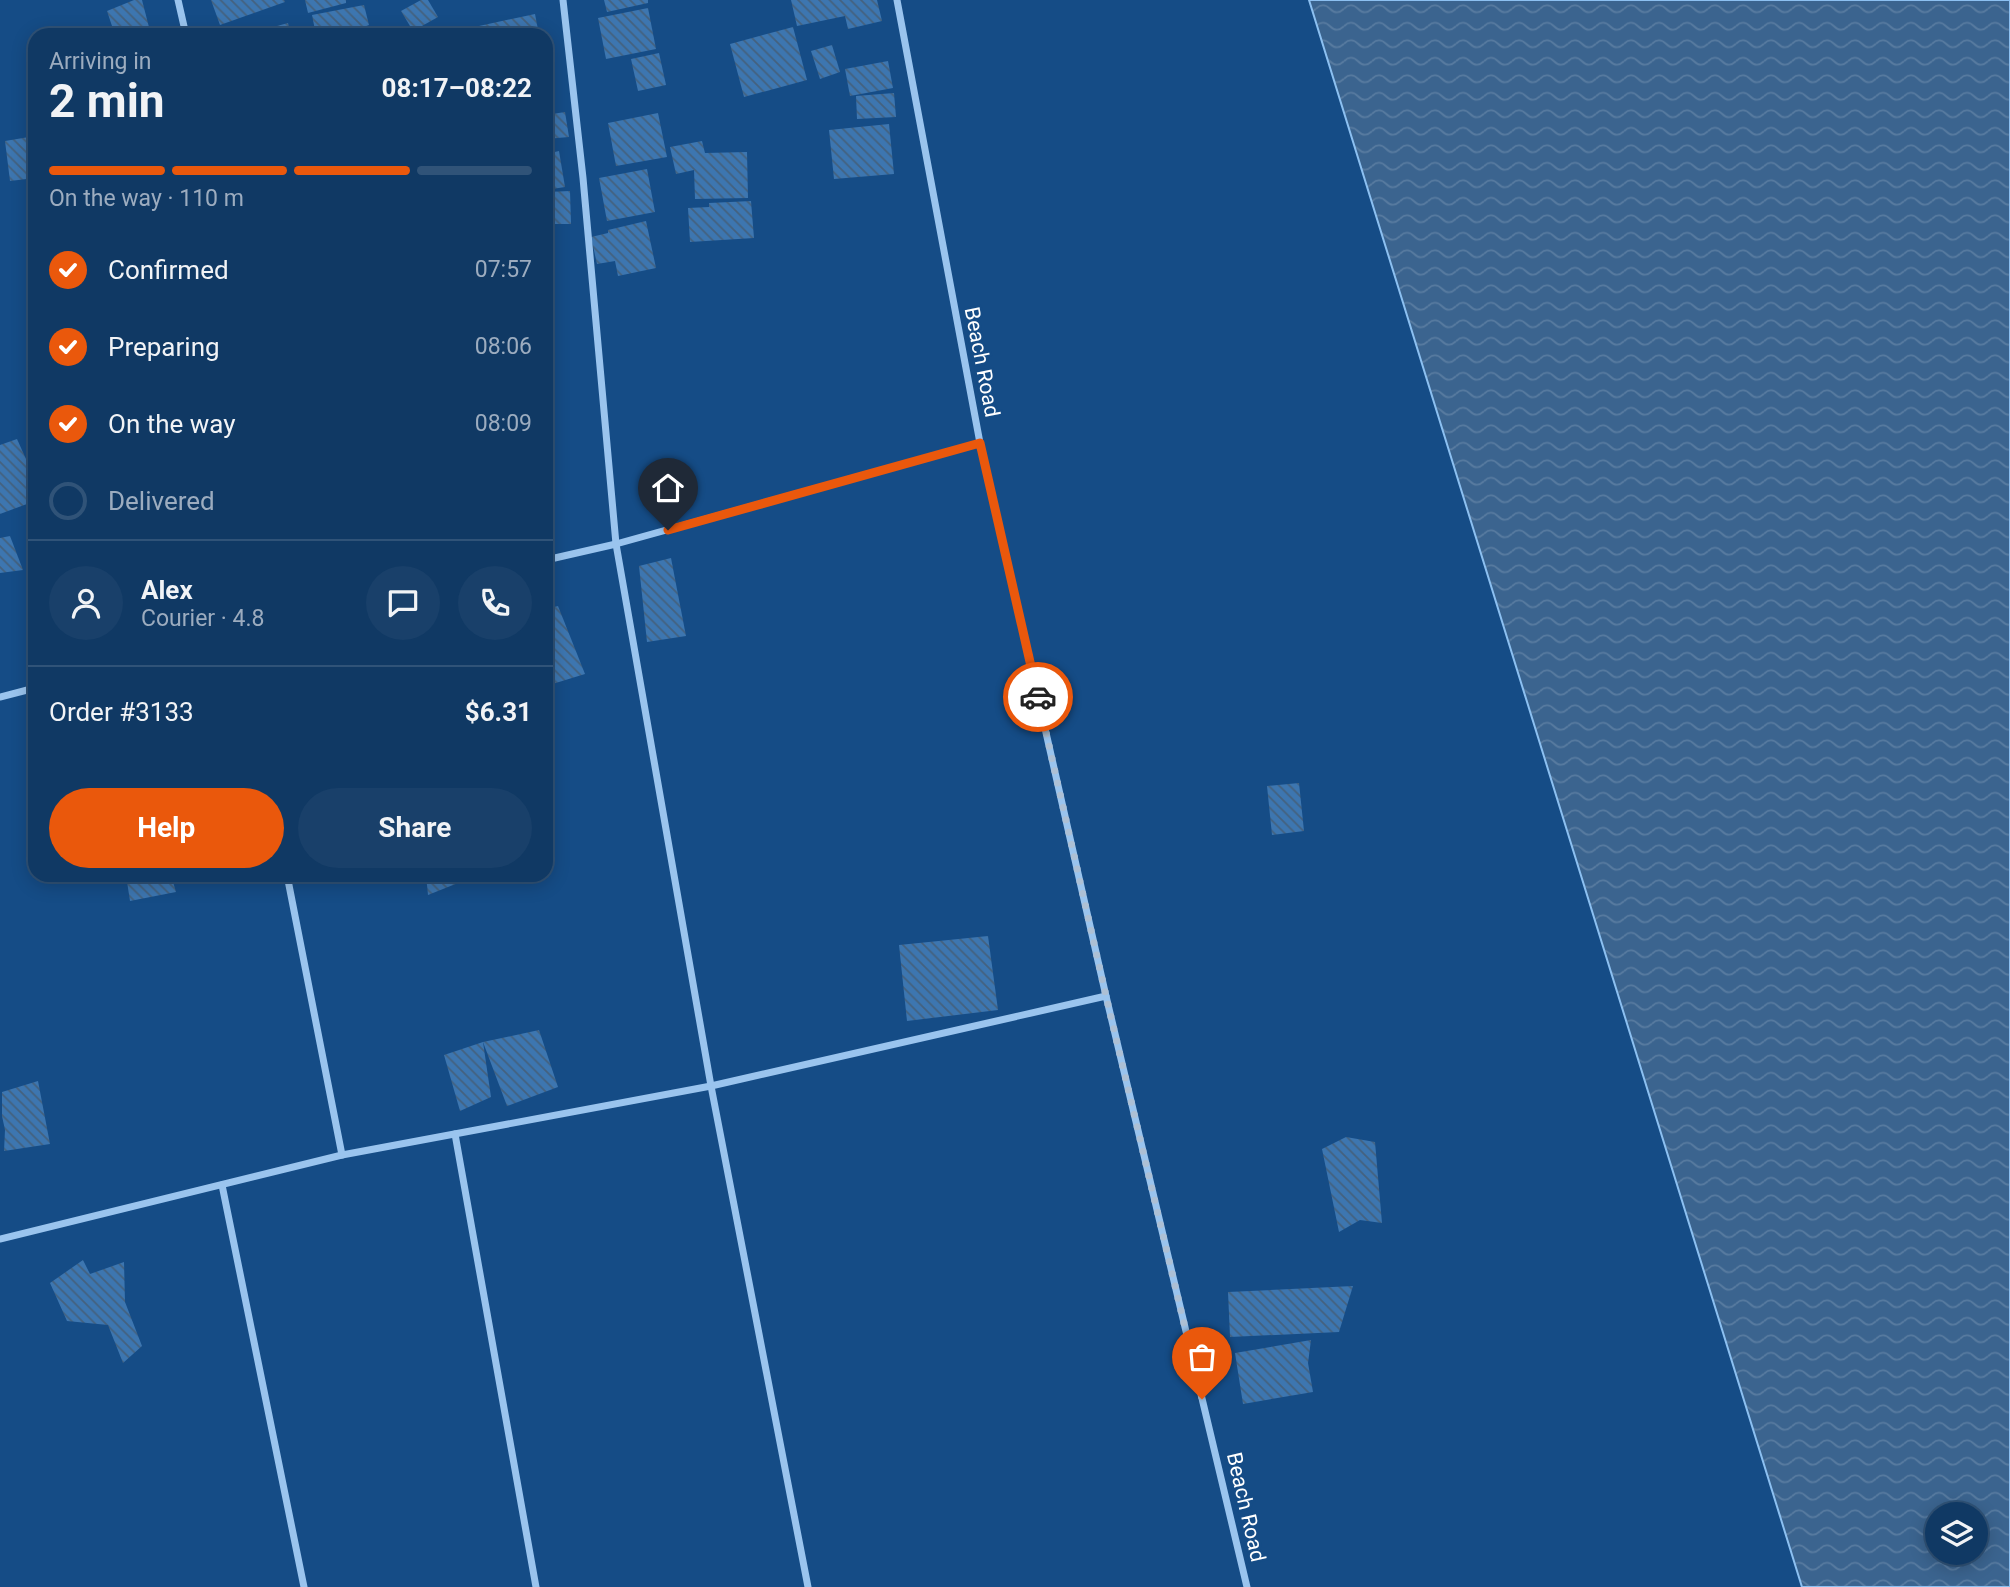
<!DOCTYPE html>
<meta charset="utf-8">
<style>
:root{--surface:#103964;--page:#19406a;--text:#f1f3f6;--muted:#9cacbf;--line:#305378;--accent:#ea580c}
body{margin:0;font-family:Roboto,sans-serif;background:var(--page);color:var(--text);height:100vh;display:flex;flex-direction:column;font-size:26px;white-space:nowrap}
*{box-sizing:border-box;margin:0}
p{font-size:23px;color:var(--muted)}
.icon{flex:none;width:38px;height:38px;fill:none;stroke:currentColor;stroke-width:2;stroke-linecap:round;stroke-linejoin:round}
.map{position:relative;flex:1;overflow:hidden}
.details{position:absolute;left:28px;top:28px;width:525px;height:854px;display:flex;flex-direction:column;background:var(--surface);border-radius:21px;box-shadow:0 4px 18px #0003,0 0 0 2px var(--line)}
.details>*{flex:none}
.tools{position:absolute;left:1925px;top:1502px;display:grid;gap:14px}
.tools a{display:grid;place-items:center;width:63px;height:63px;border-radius:50%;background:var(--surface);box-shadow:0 4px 18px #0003,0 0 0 2px var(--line);font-size:35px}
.pin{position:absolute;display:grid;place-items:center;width:60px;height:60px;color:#fff;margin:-72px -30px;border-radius:50% 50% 50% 0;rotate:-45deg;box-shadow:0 0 7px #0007}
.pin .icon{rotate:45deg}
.courier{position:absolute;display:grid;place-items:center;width:70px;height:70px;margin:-35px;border:5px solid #ea580c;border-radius:50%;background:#fff;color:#222;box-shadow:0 2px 9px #0007}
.headline em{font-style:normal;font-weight:700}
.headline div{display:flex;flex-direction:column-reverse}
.headline{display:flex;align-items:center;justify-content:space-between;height:119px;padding:0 21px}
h1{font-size:46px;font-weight:700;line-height:52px}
.bar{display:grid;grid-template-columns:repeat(4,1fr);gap:10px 7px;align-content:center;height:84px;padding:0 21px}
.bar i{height:9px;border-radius:5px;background:var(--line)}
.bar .active{background:var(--accent)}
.bar p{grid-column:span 4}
.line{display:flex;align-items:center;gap:18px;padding:0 21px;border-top:2px solid var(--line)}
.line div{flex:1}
.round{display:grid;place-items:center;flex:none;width:74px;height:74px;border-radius:37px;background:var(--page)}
ol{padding:0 21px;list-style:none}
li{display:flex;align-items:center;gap:21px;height:77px}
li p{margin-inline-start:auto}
li .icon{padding:7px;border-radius:50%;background:var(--accent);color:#fff;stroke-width:4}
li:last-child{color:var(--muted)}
li i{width:38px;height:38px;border:4px solid var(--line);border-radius:50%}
.cta{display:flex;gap:14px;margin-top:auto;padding:14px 21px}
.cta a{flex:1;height:80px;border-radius:42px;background:var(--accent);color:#fff;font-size:28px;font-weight:700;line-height:80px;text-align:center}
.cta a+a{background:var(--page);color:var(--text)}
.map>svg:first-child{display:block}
.water{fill:url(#water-waves);stroke:#8cc0f1;stroke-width:2;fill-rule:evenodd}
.building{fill:url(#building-back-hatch)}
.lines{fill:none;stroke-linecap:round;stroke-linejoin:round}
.street{stroke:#9ac4ee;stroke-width:7}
.done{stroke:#adc0d5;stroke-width:7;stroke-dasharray:0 12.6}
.route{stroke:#ea580c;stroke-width:9}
.labels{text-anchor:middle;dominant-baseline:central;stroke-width:5;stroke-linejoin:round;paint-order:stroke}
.street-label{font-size:21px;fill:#fff;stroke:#154c86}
</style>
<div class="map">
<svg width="2010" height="1587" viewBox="0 0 2010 1587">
<defs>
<pattern id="water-waves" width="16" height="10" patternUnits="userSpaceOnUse" patternTransform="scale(1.75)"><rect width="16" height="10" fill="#3b648f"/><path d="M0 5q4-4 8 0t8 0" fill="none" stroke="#587ba0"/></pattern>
<pattern id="building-back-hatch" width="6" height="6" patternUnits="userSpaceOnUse" patternTransform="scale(1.75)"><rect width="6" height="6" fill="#3d76b0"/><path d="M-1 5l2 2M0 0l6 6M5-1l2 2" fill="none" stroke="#44617e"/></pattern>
</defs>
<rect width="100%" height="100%" fill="#154c86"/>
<!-- water -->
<path class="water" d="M 1309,0 L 2010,0 L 2010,1587 L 1802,1587 ZM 1937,1514 L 1976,1514 L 1976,1552 L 1937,1552 Z"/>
<!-- building -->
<g class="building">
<path d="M 134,0 L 142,0 L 151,35 L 115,35 L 107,11 Z"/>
<path d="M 211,0 L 284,0 L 285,2 L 220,25 Z"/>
<path d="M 305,0 L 346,0 L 346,3 L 308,13 Z"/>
<path d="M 421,0 L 428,0 L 438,17 L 413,31 L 401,11 Z"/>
<path d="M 604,0 L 648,0 L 648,3 L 607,12 Z"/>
<path d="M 791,0 L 877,0 L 882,21 L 848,29 L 845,16 L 797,26 Z"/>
<path d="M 364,5 L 369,25 L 358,29 L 359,35 L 316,35 L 312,15 Z"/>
<path d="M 648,8 L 656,49 L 606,59 L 598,18 Z"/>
<path d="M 535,14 L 539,35 L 481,35 L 479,26 Z"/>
<path d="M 288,23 L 291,35 L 235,35 L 262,28 L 262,30 Z"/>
<path d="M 793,27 L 807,80 L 744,97 L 730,44 Z"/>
<path d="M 461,30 L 462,35 L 434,35 L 434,33 Z"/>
<path d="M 832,45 L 840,72 L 820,79 L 811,51 Z"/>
<path d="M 659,53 L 666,85 L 638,91 L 631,59 Z"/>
<path d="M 888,61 L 893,88 L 850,96 L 845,69 Z"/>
<path d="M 894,93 L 896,117 L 857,119 L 856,96 Z"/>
<path d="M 565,112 L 569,137 L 546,139 L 546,115 Z"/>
<path d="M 658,113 L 667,157 L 616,166 L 608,123 Z"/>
<path d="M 889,124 L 894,174 L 834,179 L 829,130 Z"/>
<path d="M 35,136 L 35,178 L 10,181 L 5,141 Z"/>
<path d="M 702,141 L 705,153 L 747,152 L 748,198 L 695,199 L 694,170 L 676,174 L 670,147 Z"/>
<path d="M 559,151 L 565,187 L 546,190 L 546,154 Z"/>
<path d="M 647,169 L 655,212 L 607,221 L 599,178 Z"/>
<path d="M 570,191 L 571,224 L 546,224 L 546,192 Z"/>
<path d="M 751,201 L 754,238 L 690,242 L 688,208 L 709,207 L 709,203 Z"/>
<path d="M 646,221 L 656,268 L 618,276 L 615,261 L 597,264 L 591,237 L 608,233 L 608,230 Z"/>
<path d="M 17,439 L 35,479 L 35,501 L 0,514 L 0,445 Z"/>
<path d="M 10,536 L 23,570 L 0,573 L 0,538 Z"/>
<path d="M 671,558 L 686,636 L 647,642 L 639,566 Z"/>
<path d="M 558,606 L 585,674 L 546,686 L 546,609 Z"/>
<path d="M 35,748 L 35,775 L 34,775 L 28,750 Z"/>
<path d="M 1299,783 L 1304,831 L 1272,835 L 1267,786 Z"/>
<path d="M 126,875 L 171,875 L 176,892 L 130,901 Z"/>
<path d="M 228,875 L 282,875 L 282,877 L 229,882 Z"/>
<path d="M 426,875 L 478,875 L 428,895 Z"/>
<path d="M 988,936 L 998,1010 L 907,1021 L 899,945 Z"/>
<path d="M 539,1030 L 558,1087 L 507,1106 L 483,1042 Z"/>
<path d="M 483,1042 L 491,1097 L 460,1111 L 444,1055 Z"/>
<path d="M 38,1081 L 50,1144 L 4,1151 L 5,1130 L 2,1116 L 2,1092 Z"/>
<path d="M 1346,1137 L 1375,1142 L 1382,1223 L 1360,1220 L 1339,1232 L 1322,1149 Z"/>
<path d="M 83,1260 L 90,1274 L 124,1262 L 125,1302 L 142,1346 L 123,1363 L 108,1325 L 67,1321 L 50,1283 Z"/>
<path d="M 1353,1286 L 1339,1332 L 1230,1337 L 1228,1292 Z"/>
<path d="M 1311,1340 L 1308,1363 L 1313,1392 L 1243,1404 L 1235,1353 Z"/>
</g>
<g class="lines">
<!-- street -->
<g class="street">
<path d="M 178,0 L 186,35"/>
<path d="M 563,0 L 583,178 L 616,544 L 711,1086 L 808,1587"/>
<path d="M 897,0 L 980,443 L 1106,996 L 1247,1587"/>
<path d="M 546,560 L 616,544 L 980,443"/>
<path d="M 0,697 L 35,688"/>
<path d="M 287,875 L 342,1155"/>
<path d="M 455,1134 L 536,1587"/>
<path d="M 222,1185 L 304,1587"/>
<path d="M 0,1239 L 342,1155 L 711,1086 L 1106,996"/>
</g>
</g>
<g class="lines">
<!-- done -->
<path class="done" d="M 1038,697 L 1106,996 L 1202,1399"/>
<!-- route -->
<path class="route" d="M 668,530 L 980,443 L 1038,697"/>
</g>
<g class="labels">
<!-- street labels -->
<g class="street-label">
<text transform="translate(982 362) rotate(79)">Beach Road</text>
<text transform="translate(1246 1507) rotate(77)">Beach Road</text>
</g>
</g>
</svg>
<div class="tools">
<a><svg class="icon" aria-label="layers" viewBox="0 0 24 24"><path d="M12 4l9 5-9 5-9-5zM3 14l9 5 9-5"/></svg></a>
</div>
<div class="pin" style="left:1202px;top:1399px;background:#ea580c"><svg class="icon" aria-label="bag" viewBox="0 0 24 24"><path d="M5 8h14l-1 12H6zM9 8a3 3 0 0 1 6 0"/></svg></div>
<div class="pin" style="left:668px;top:530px;background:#1f2937"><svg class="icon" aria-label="home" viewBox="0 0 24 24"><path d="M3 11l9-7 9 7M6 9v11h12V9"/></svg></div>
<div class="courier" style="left:1038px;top:697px"><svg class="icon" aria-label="car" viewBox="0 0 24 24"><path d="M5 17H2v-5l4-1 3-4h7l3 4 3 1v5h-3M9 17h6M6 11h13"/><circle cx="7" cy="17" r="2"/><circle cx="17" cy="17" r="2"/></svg></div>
<section class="details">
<div class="headline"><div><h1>2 min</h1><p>Arriving in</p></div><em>08:17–08:22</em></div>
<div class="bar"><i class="active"></i><i class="active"></i><i class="active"></i><i></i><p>On the way · 110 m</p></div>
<ol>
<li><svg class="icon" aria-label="check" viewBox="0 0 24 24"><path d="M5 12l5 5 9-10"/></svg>Confirmed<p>07:57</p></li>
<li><svg class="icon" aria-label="check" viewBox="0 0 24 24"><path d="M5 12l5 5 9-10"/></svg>Preparing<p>08:06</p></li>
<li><svg class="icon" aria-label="check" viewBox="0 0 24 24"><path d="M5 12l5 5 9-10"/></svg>On the way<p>08:09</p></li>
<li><i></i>Delivered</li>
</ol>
<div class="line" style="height:126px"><a class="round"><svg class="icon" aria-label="person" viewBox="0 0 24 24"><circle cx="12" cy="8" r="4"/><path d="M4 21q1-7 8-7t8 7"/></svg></a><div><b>Alex</b><p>Courier · 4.8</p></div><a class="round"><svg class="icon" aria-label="chat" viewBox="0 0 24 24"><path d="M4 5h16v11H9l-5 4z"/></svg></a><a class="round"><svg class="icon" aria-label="phone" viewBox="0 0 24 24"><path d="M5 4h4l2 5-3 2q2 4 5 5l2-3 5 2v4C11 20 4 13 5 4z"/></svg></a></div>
<div class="line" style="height:91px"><div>Order #3133</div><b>$6.31</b></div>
<div class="cta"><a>Help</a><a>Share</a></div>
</section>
</div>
